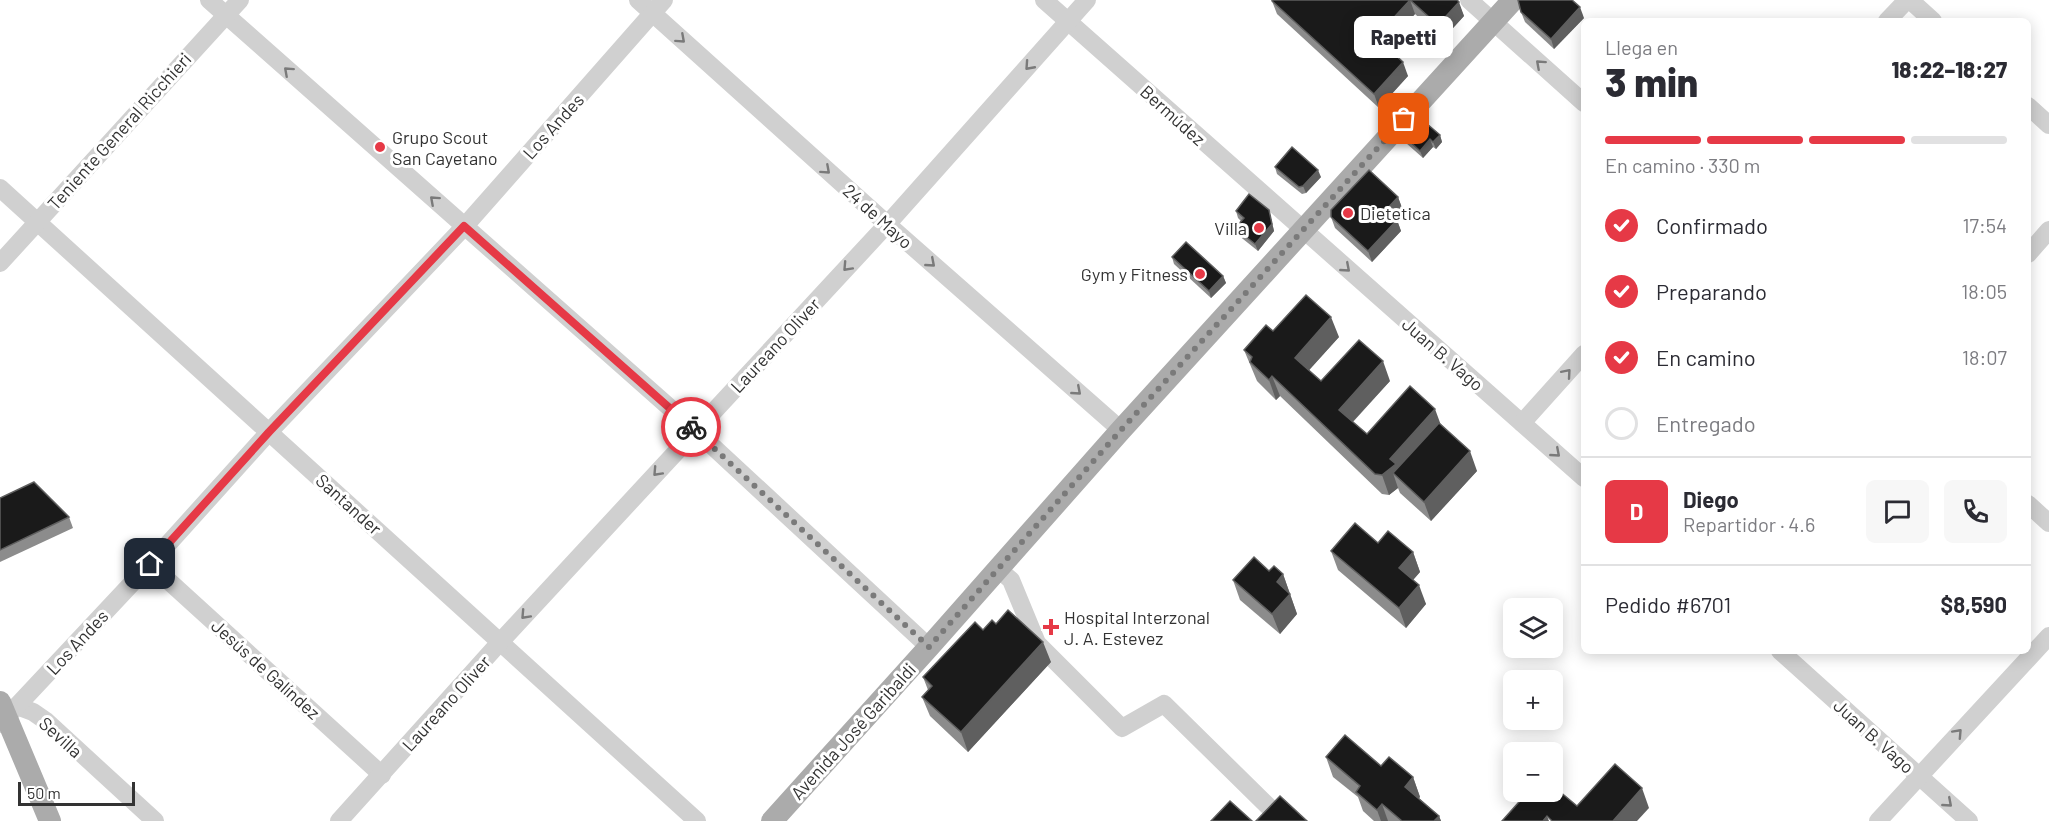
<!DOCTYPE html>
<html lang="es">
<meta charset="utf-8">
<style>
:root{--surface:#fff;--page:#f7f7f7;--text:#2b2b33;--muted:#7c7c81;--line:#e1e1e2;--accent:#e63946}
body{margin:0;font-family:Barlow,sans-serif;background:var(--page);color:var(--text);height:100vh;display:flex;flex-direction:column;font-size:22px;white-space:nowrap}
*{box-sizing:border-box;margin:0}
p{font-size:20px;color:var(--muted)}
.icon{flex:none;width:33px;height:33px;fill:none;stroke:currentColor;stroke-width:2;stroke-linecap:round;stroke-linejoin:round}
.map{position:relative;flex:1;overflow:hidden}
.sheet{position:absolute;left:1581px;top:18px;width:450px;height:636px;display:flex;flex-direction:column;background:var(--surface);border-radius:9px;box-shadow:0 3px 15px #0003}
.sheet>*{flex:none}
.controls{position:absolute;left:1503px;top:598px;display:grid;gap:12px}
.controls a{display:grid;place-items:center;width:60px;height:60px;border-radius:9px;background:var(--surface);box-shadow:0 3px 15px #0003;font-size:30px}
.scale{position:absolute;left:18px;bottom:15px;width:117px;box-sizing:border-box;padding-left:6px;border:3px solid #333;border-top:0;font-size:16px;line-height:21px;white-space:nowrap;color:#333;-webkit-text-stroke:4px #fff;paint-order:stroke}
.pin{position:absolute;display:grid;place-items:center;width:51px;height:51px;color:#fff;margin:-26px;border-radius:12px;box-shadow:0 3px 9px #0006}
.courier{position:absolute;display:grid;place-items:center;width:60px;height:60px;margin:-30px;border:4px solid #e63946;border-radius:50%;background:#fff;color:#222;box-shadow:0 2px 8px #0007}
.bubble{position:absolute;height:42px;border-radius:9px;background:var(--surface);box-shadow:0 3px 15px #0003;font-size:20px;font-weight:800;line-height:42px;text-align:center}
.headline em{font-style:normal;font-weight:800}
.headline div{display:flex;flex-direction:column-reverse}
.headline{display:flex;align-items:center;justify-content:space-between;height:102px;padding:0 24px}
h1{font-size:39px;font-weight:800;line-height:45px}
.bar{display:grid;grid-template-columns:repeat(4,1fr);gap:9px 6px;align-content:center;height:72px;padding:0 24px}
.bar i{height:8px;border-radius:4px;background:var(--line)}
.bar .selected{background:var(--accent)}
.bar p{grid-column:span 4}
.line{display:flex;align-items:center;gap:15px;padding:0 24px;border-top:2px solid var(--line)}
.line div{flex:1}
.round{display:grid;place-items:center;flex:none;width:63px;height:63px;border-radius:9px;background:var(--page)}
ol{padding:0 24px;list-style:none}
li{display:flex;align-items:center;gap:18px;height:66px}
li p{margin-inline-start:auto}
li .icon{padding:6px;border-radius:50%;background:var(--accent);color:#fff;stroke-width:4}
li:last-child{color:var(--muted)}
li i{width:33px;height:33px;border:3px solid var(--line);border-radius:50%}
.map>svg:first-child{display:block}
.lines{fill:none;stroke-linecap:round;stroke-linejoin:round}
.minor{stroke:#d0d0d0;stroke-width:18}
.major{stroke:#ababab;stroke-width:22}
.wall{fill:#8c8c8c}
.shaded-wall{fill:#5f5f5f}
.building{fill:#1a1a1a;stroke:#5f5f5f;stroke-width:1.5}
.oneway{stroke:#7a7a7a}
.done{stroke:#7a7a7a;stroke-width:6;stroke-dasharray:0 10.8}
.route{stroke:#e63946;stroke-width:8}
.poi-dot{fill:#e63946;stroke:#fff;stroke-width:2}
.labels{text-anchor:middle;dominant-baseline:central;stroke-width:6;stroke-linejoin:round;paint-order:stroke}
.street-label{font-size:18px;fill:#333;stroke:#fff}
.poi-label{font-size:18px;fill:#333;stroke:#fff;text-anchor:start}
</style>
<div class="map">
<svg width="2049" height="821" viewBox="0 0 2049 821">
<rect width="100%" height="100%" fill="#fff"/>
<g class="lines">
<!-- minor -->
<g class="minor">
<path d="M 209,0 L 695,430 L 929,647"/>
<path d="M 638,0 L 887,224 L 1121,430"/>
<path d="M 1044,0 L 1584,478"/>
<path d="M 1469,0 L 1584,103"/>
<path d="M 1910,0 L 1933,21"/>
<path d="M 1887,21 L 1907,0"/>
<path d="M 2028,106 L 2049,125"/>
<path d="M 0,188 L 697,821"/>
<path d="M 2028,254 L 2049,230"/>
<path d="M 0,263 L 240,0"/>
<path d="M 1522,423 L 1584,354"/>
<path d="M 2028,504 L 2049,523"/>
<path d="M 150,564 L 382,775"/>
<path d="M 998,569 L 1011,580 L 1037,643 L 1122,728 L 1164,704 L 1275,813"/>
<path d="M 1780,651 L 1969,821"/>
<path d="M 17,706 L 33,712 L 46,721 L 155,821"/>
<path d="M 0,724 L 150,564 L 269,432 L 464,227 L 664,0"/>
<path d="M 339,821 L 501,641 L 892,219 L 1087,0"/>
<path d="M 1878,821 L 2049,636"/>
</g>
<!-- major -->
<g class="major">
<path d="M 0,702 L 50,821"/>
<path d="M 772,821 L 929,647 L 1121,430 L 1513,0"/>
</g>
</g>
<!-- wall -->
<g class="wall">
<path d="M 1457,0 L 1464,16 L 1443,39 L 1415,14 L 1385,46 L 1408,76 L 1379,108 L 1277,14 L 1272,1 Z"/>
<path d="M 1521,12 L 1584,18 L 1554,49 L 1525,22 Z"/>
<path d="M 1440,135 L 1442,142 L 1436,149 L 1433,147 L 1423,158 L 1406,143 L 1404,136 Z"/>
<path d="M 1275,167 L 1321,177 L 1306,193 L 1302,194 L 1277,174 Z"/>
<path d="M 1398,197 L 1402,208 L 1394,216 L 1397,220 L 1401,231 L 1372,262 L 1335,228 L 1331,217 Z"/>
<path d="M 1269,210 L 1274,231 L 1258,251 L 1238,235 L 1235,228 L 1241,221 L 1238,218 L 1236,211 Z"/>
<path d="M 1172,257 L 1223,276 L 1226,283 L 1211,298 L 1174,264 Z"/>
<path d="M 1273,331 L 1339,337 L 1309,370 L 1321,381 L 1390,381 L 1353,422 L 1367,434 L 1441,424 L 1477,471 L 1431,521 L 1400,493 L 1398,488 L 1389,495 L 1382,494 L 1280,396 L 1276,400 L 1257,381 L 1244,350 Z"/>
<path d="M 0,498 L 69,517 L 73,528 L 0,562 Z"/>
<path d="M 1378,543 L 1413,552 L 1420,572 L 1413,580 L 1426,604 L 1406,628 L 1338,570 L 1331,551 Z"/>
<path d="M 1269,571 L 1283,574 L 1297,614 L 1280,634 L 1240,600 L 1233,580 Z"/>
<path d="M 983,630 L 1051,662 L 968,752 L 930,716 L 922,697 L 928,690 L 923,677 Z"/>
<path d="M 1326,757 L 1381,766 L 1413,777 L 1420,797 L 1419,798 L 1439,816 L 1441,821 L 1374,821 L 1363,811 L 1358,797 L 1333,777 Z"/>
</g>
<!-- shaded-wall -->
<g class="shaded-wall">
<path d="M 1410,0 L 1415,14 L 1381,51 L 1376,37 Z"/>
<path d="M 1459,2 L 1464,16 L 1443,39 L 1438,25 Z"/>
<path d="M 1580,7 L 1584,18 L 1554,49 L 1551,39 Z"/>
<path d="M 1403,62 L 1408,76 L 1379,108 L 1374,94 Z"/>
<path d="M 1440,135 L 1442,142 L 1436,149 L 1433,142 Z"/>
<path d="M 1430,139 L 1433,147 L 1423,158 L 1420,151 Z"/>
<path d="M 1318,170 L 1321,177 L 1306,193 L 1303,186 Z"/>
<path d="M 1398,197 L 1402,208 L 1390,220 L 1386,210 Z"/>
<path d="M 1269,210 L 1274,231 L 1258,251 L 1255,244 Z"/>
<path d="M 1397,220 L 1401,231 L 1372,262 L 1368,251 Z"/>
<path d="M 1223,276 L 1226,283 L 1211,298 L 1209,291 Z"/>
<path d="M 1331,317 L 1339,337 L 1302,378 L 1295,358 Z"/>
<path d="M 1383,361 L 1390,381 L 1346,429 L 1339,410 Z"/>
<path d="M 1272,376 L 1280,396 L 1276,400 L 1269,380 Z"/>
<path d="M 1435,409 L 1442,428 L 1393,473 L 1398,488 L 1389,495 L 1382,475 L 1390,459 Z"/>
<path d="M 1470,451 L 1477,471 L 1431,521 L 1424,502 Z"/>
<path d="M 1413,552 L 1420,572 L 1406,588 L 1399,568 Z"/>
<path d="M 1283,574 L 1297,614 L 1280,634 L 1272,614 L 1277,582 Z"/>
<path d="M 1419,585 L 1426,604 L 1406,628 L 1399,608 Z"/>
<path d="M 1043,642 L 1051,662 L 968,752 L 961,732 Z"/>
<path d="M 1413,777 L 1420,797 L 1412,806 L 1405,787 Z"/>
<path d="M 1642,788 L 1649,808 L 1637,821 L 1613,821 Z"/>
<path d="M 1382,804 L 1388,821 L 1381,821 L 1377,810 Z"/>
<path d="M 1439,816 L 1441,821 L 1434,821 Z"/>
<path d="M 1547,816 L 1549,821 L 1543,821 Z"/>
</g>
<!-- building -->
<g class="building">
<path d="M 1272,0 L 1410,0 L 1376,37 L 1403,62 L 1374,94 L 1272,1 Z"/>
<path d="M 1410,0 L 1457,0 L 1459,2 L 1438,25 Z"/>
<path d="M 1518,0 L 1572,0 L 1580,7 L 1551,39 L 1521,12 Z"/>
<path d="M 1420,118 L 1440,135 L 1433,142 L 1430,139 L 1420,151 L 1404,136 Z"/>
<path d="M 1292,147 L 1318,170 L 1303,186 L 1299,187 L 1275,167 Z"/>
<path d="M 1369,170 L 1398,197 L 1386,210 L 1397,220 L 1368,251 L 1331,217 L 1331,210 Z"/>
<path d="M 1249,194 L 1269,210 L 1272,224 L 1255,244 L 1235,228 L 1244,218 L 1236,211 Z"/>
<path d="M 1186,242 L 1223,276 L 1209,291 L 1172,257 Z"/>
<path d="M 1306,295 L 1331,317 L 1295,358 L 1321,381 L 1359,340 L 1383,361 L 1339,410 L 1367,434 L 1410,386 L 1435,409 L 1390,459 L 1396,464 L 1382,475 L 1375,474 L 1272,376 L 1269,380 L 1250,362 L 1252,357 L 1244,350 L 1266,325 L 1273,331 Z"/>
<path d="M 1439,423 L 1470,451 L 1424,502 L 1393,473 Z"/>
<path d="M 34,482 L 69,517 L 0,550 L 0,498 Z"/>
<path d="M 1355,523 L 1378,543 L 1388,531 L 1413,552 L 1399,568 L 1419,585 L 1399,608 L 1331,551 Z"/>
<path d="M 1254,557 L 1269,571 L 1274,566 L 1283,574 L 1277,582 L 1290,594 L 1272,614 L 1233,580 Z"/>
<path d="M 1008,610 L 1043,642 L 961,732 L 922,697 L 932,686 L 923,677 L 975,622 L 983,630 L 992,620 L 996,624 Z"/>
<path d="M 1345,735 L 1381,766 L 1389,757 L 1413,777 L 1405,787 L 1439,816 L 1434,821 L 1402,821 L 1382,804 L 1377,810 L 1356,792 L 1360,786 L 1326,757 Z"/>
<path d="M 1615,764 L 1642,788 L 1613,821 L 1552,821 L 1547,816 L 1543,821 L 1502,821 L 1528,792 L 1552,792 L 1552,785 L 1577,806 Z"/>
<path d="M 1280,796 L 1307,821 L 1256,821 Z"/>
<path d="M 1230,801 L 1252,821 L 1211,821 Z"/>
</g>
<!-- one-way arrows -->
<defs><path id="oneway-chevron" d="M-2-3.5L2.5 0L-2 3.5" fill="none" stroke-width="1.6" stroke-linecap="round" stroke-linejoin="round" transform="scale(1.5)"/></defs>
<g class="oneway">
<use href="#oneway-chevron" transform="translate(681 39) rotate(42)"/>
<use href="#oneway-chevron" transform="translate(1540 64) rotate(-138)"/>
<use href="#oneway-chevron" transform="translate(1029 66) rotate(132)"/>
<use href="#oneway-chevron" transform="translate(288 71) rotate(-138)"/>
<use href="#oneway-chevron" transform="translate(826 170) rotate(42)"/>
<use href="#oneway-chevron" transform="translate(434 200) rotate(-138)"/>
<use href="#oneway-chevron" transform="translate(931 263) rotate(41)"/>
<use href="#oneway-chevron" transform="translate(847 267) rotate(133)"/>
<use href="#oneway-chevron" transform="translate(1346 268) rotate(41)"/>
<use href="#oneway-chevron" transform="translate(1567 373) rotate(-49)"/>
<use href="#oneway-chevron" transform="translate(1077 391) rotate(41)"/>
<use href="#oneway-chevron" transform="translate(1556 453) rotate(41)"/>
<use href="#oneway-chevron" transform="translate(657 472) rotate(133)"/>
<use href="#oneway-chevron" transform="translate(525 615) rotate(133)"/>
<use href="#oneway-chevron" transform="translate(1958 733) rotate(-47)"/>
<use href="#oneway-chevron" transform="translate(1948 803) rotate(41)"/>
</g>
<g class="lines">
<!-- done -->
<path class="done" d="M 691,427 L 929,647 L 1121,430 L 1404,119"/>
<!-- route -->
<path class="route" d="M 150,564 L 269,432 L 464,226 L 691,427"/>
</g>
<!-- markers -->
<g class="poi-dot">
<circle cx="380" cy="147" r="6"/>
<circle cx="1348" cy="213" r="6"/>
<circle cx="1259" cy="228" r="6"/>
<circle cx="1200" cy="274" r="6"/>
<path d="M1048 618h6v6h6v6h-6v6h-6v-6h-6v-6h6z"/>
</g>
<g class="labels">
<!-- street labels -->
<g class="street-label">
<text transform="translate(1173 115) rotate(42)">Bermúdez</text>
<text transform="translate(553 126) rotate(-48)">Los Andes</text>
<text transform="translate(119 131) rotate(-48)">Teniente General Ricchieri</text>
<text transform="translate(878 216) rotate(42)">24 de Mayo</text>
<text transform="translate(775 345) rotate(-47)">Laureano Oliver</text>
<text transform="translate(1443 354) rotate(41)">Juan B. Vago</text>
<text transform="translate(349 504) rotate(42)">Santander</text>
<text transform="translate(77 642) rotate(-47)">Los Andes</text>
<text transform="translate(266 669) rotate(42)">Jesús de Galíndez</text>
<text transform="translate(446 703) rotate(-48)">Laureano Oliver</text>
<text transform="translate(853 731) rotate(-48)">Avenida José Garibaldi</text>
<text transform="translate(1874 736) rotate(42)">Juan B. Vago</text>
<text transform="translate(61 737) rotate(42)">Sevilla</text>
</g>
<!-- poi labels -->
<g class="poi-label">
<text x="392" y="137">Grupo Scout<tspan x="392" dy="21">San Cayetano</tspan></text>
<text x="1360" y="213">Dietetica</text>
<text x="1247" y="228" text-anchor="end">Villa</text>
<text x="1188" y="274" text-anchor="end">Gym y Fitness</text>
<text x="1064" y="617">Hospital Interzonal<tspan x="1064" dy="21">J. A. Estevez</tspan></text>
</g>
</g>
</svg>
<div class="controls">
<a><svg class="icon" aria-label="layers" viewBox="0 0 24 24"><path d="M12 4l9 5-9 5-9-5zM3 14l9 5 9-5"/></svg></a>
<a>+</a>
<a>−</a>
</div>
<div class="scale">50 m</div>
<div class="pin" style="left:1404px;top:119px;background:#ea580c"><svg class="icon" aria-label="bag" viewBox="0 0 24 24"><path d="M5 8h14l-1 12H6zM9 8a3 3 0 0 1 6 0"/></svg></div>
<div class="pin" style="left:150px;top:564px;background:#1f2937"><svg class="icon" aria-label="home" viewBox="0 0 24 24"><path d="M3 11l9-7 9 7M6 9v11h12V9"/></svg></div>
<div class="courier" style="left:691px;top:427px"><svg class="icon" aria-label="bike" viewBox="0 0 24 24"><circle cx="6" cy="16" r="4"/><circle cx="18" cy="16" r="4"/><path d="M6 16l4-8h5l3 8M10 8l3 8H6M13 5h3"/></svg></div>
<div class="bubble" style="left:1354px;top:16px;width:99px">Rapetti</div>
<section class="sheet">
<div class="headline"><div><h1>3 min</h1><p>Llega en</p></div><em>18:22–18:27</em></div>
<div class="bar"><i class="selected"></i><i class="selected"></i><i class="selected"></i><i></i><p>En camino · 330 m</p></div>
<ol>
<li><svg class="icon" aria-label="check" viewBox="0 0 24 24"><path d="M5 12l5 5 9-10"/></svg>Confirmado<p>17:54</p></li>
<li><svg class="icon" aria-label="check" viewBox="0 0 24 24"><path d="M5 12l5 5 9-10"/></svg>Preparando<p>18:05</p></li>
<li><svg class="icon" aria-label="check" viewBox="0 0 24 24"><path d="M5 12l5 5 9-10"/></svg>En camino<p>18:07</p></li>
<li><i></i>Entregado</li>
</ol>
<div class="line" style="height:108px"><b class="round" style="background:var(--accent);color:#fff">D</b><div><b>Diego</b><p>Repartidor · 4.6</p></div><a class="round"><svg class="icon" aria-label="chat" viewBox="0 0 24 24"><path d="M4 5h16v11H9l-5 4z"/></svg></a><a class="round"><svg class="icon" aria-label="phone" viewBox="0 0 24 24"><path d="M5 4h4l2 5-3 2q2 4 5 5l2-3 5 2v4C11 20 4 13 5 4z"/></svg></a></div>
<div class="line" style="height:78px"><div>Pedido #6701</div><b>$8,590</b></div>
</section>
</div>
